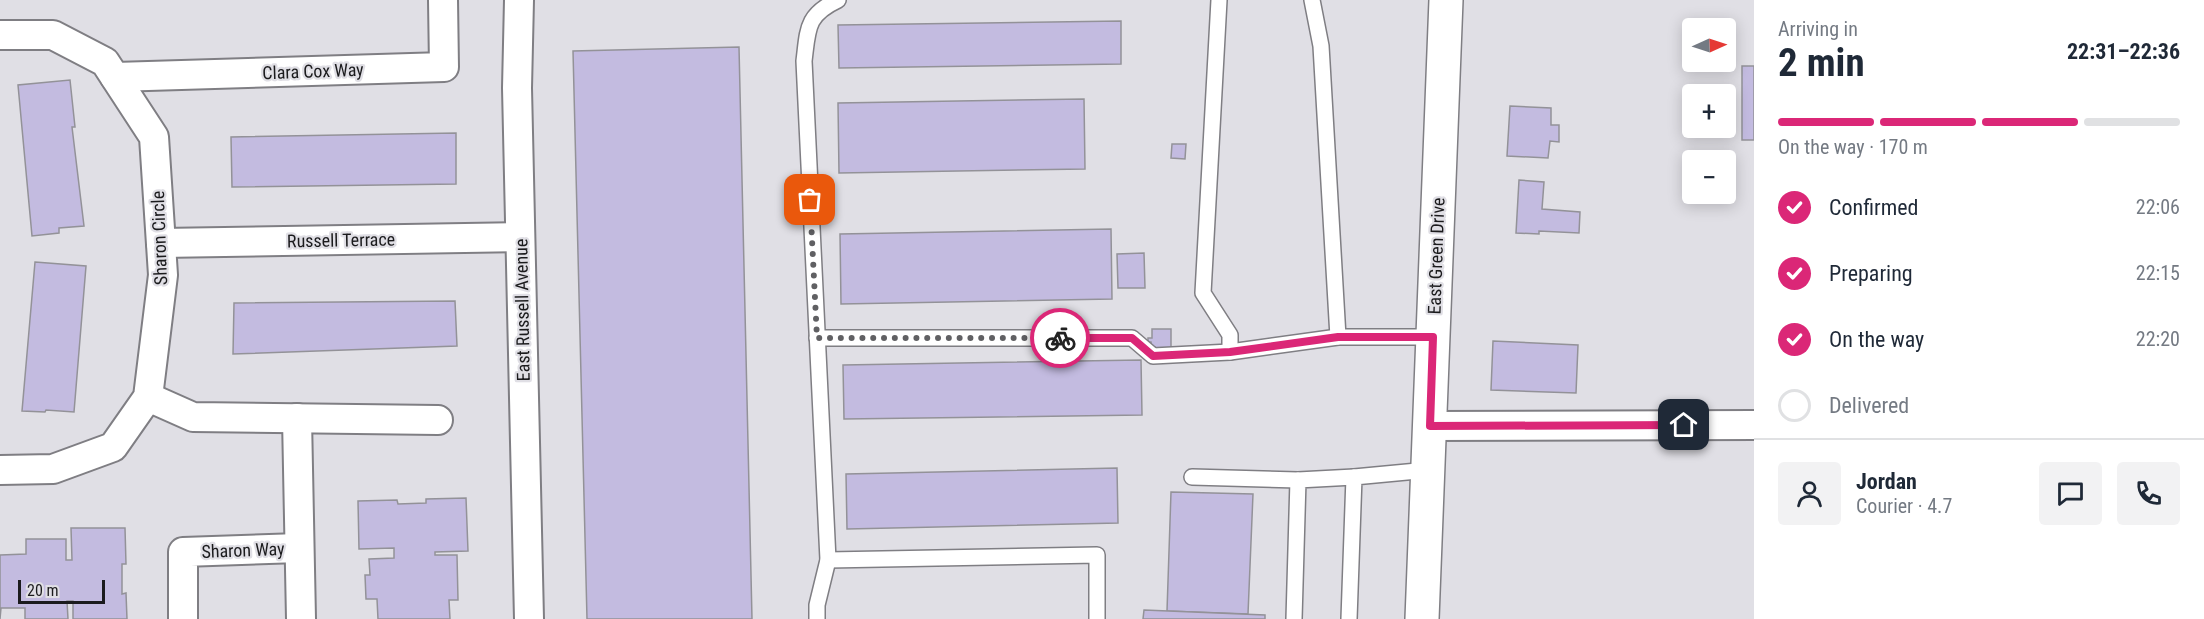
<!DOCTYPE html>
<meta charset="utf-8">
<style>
:root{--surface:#fff;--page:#f2f2f3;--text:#1f2937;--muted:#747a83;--line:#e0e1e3;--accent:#db2777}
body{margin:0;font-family:"Roboto Condensed",sans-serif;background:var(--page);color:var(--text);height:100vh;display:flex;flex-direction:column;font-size:22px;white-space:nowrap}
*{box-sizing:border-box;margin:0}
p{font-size:20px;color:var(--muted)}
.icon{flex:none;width:33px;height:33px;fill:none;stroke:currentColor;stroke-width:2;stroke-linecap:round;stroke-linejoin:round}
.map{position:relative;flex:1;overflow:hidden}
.drawer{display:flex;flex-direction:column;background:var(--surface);width:450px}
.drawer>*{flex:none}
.needle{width:39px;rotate:87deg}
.tools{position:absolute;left:1682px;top:18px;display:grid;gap:12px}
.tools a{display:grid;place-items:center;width:54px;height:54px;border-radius:6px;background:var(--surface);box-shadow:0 3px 15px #0003;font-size:30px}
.scale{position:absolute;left:18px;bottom:15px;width:87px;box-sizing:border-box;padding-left:6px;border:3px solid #1b1b1d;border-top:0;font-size:16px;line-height:21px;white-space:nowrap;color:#1b1b1d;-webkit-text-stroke:4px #e0dfe5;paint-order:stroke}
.pin{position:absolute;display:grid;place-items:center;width:51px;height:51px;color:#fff;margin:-26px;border-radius:12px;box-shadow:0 3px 9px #0006}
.courier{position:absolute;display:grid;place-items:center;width:60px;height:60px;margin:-30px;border:4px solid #db2777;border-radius:50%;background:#fff;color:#222;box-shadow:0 2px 8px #0007}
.headline em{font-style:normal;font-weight:700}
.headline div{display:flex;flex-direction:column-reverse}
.headline{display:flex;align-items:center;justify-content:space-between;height:102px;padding:0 24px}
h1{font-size:39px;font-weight:700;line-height:45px}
.bar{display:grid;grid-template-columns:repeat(4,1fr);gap:9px 6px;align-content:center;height:72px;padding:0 24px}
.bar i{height:8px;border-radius:4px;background:var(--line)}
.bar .selected{background:var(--accent)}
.bar p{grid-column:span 4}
.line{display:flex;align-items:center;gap:15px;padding:0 24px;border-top:2px solid var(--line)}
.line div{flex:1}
.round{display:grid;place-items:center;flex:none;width:63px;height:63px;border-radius:6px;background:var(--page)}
ol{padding:0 24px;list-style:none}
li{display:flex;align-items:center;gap:18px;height:66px}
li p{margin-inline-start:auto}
li .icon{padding:6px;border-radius:50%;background:var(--accent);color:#fff;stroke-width:4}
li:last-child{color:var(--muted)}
li i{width:33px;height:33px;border:3px solid var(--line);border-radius:50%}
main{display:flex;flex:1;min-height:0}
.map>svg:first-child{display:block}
.building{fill:#c3bbe0;stroke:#939298;stroke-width:1.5}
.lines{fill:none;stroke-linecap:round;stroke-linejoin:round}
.service-casing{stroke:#7f7e83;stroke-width:18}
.minor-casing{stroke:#7f7e83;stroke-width:32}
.secondary-casing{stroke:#7f7e83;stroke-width:36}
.service{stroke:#fff;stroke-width:15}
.minor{stroke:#fff;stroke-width:28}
.secondary{stroke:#fff;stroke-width:33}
.done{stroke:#606063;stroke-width:6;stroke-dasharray:0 10.8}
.route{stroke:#db2777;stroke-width:8}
.labels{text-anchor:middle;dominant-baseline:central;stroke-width:4.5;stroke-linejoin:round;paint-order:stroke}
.street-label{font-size:18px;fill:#1b1b1d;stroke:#e0dfe5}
</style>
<main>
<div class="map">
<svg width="1754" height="619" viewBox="0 0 1754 619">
<rect width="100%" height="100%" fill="#e0dfe5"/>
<!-- building -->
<g class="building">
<path d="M 1121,21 L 1121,64 L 839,68 L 838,25 Z"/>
<path d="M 739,47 L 752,619 L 587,619 L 573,51 Z"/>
<rect x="1742" y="66" width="12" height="74"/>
<path d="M 70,80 L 75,127 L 72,127 L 84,226 L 59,228 L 59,233 L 32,236 L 18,85 Z"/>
<path d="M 1084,99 L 1085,169 L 839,173 L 838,103 Z"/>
<path d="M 1510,106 L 1551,108 L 1551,125 L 1559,125 L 1559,142 L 1550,141 L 1548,158 L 1507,156 Z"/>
<path d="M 456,133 L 456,184 L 232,187 L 231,137 Z"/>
<path d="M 1172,144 L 1186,144 L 1185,159 L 1171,158 Z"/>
<path d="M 1519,180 L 1544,182 L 1542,209 L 1580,212 L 1579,233 L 1539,231 L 1539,234 L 1516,233 Z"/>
<path d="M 1111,229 L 1112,299 L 841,304 L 840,234 Z"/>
<path d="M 1144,253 L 1145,288 L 1118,288 L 1117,254 Z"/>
<path d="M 35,262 L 86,266 L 74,412 L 46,410 L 45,412 L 22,411 Z"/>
<path d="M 455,301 L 457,346 L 233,354 L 234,303 Z"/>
<path d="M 1152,329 L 1171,329 L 1171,349 L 1152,349 L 1151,342 L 1148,342 L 1148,338 L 1152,338 Z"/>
<path d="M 1493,341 L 1578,345 L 1576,393 L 1491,390 Z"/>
<path d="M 1141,360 L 1142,415 L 844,419 L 843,365 Z"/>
<path d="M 1117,468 L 1118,523 L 847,529 L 846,474 Z"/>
<path d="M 1171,492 L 1253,494 L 1248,614 L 1167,611 Z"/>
<path d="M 466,498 L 468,551 L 435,552 L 435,555 L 457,555 L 458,600 L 449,600 L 450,619 L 378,619 L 377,599 L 366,599 L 365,575 L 370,575 L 369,559 L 394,558 L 394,548 L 359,549 L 358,501 L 397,500 L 398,504 L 426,503 L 426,499 Z"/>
<path d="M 71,528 L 125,528 L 126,564 L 122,564 L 122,594 L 126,593 L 127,619 L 73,619 L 73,601 L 67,601 L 68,619 L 25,619 L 25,608 L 1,608 L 0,619 L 0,555 L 26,554 L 26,539 L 66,539 L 66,560 L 72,560 Z"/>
<path d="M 1144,610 L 1265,615 L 1265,619 L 1143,619 Z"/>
</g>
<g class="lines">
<defs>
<g id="service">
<path d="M 1219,0 L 1203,293 L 1230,335 L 1230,352"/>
<path d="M 1312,0 L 1321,46 L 1338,337"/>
<path d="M 817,338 L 1132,338 L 1153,356 L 1230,352 L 1338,337 L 1433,337"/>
<path d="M 1192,477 L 1298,480"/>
<path d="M 828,560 L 1097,555 L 1097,619"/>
<path d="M 817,619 L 817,605 L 828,560 L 804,61 C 808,29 806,15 838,0"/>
<path d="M 1294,619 L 1298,480 L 1354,477"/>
<path d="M 1349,619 L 1354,477 L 1428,470"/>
</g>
<g id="minor">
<path d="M 519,0 L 517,88 L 529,619"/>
<path d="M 0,35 L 53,35 L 105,62 L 154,137 L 163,275 L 148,397 L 113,447 L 53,469 L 0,470"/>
<path d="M 115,77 L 444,67 L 443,0"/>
<path d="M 161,243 L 520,237"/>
<path d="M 148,397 L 193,417 L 438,420"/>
<path d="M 297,418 L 301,619"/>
<path d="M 1430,426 L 1754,425"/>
<path d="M 183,619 L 183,552 L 299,548"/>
</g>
<path id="secondary" d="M 1422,619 L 1446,0"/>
</defs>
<!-- service casing -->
<use href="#service" class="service-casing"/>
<!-- minor casing -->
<use href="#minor" class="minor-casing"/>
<!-- secondary casing -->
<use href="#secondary" class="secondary-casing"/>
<!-- service -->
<use href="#service" class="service"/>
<!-- minor -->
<use href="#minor" class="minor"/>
<!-- secondary -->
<use href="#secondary" class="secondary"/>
</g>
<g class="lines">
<!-- done -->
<path class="done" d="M 810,200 L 817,338 L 1060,338"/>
<!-- route -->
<path class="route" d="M 1060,338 L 1132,338 L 1153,356 L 1230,352 L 1338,337 L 1433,337 L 1430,426 L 1684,425"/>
</g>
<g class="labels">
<!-- street labels -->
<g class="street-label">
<text transform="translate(313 71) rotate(-2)">Clara Cox Way</text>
<text transform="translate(159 238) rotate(-92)">Sharon Circle</text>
<text transform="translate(341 240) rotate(-1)">Russell Terrace</text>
<text transform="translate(1436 256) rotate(-88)">East Green Drive</text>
<text transform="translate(522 310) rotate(-91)">East Russell Avenue</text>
<text transform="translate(243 550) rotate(-2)">Sharon Way</text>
</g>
</g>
</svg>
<div class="tools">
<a><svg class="needle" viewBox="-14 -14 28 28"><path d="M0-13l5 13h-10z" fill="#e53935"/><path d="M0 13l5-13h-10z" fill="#747a83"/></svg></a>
<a>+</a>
<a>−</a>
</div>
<div class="scale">20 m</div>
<div class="pin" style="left:810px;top:200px;background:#ea580c"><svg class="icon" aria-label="bag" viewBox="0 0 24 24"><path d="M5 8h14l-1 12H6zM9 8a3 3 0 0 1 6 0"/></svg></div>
<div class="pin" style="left:1684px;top:425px;background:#1f2937"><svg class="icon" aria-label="home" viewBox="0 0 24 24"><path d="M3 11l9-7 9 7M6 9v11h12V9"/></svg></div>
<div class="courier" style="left:1060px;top:338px"><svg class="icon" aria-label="bike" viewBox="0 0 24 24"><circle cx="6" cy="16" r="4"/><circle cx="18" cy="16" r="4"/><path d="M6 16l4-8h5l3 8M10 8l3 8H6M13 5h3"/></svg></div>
</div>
<section class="drawer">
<div class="headline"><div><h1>2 min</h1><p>Arriving in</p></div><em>22:31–22:36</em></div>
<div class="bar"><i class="selected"></i><i class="selected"></i><i class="selected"></i><i></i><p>On the way · 170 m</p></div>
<ol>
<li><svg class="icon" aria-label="check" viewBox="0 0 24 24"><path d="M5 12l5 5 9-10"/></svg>Confirmed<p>22:06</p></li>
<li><svg class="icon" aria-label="check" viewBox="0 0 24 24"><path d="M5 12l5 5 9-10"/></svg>Preparing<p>22:15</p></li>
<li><svg class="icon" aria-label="check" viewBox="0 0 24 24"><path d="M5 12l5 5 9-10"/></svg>On the way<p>22:20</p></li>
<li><i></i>Delivered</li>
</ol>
<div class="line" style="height:108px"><a class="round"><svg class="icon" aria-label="person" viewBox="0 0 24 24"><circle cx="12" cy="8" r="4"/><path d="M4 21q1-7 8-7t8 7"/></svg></a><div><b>Jordan</b><p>Courier · 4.7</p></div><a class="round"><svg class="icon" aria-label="chat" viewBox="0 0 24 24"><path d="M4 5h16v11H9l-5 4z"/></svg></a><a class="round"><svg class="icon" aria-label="phone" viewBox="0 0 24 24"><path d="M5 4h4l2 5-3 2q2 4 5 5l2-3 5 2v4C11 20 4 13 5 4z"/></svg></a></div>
</section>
</main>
